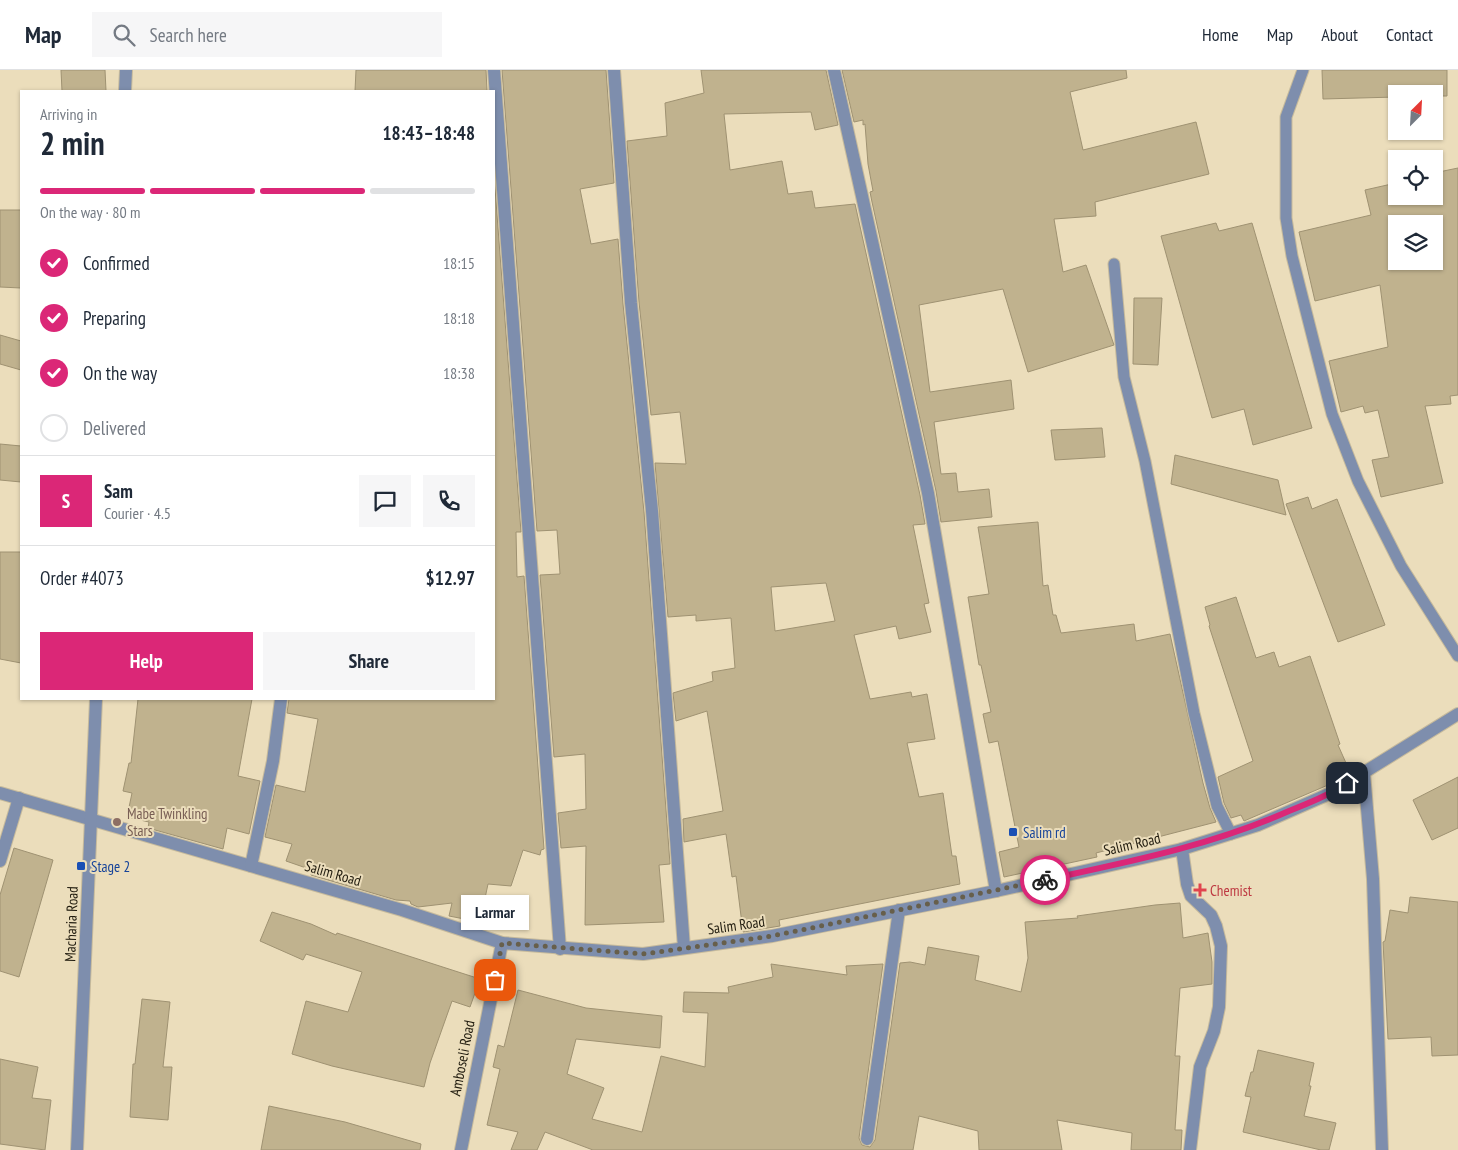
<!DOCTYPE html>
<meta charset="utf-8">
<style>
:root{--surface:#fff;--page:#f6f6f7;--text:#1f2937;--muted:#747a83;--line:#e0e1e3;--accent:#db2777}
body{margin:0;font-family:"PT Sans Narrow",sans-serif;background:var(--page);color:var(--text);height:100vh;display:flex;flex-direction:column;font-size:19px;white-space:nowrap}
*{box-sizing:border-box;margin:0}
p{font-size:16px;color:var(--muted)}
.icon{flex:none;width:28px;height:28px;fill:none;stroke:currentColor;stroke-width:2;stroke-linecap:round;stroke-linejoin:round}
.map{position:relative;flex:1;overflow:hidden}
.drawer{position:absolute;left:20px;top:20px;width:475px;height:610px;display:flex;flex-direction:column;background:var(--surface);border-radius:0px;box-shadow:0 1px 4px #0004}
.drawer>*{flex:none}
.needle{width:32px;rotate:24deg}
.tools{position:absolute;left:1388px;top:15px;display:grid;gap:10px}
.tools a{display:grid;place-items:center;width:55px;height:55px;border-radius:0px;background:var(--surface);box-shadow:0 1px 4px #0004;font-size:25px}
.pin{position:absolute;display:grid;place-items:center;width:42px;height:42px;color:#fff;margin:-21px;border-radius:10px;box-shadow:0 2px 8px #0006}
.courier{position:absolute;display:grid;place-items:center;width:50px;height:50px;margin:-25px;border:4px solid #db2777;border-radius:50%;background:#fff;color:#222;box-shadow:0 1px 6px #0007}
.bubble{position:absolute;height:35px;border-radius:0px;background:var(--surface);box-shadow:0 1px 4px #0004;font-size:16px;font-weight:600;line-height:35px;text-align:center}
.summary em{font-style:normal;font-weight:600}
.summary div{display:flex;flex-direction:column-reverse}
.summary{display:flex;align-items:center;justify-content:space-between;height:85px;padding:0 20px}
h1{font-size:32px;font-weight:600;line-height:38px}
.bar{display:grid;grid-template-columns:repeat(4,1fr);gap:8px 5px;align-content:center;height:60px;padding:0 20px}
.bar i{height:6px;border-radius:4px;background:var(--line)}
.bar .current{background:var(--accent)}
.bar p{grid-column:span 4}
.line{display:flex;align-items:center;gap:12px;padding:0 20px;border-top:1px solid var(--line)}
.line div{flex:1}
.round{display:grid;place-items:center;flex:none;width:52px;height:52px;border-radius:0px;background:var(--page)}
ol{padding:0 20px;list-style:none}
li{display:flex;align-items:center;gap:15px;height:55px}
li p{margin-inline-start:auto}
li .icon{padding:5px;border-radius:50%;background:var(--accent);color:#fff;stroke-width:4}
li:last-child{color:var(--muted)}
li i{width:28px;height:28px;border:2px solid var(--line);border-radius:50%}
.button{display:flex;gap:10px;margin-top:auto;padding:10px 20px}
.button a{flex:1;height:58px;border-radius:0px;background:var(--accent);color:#fff;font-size:20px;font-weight:600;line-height:58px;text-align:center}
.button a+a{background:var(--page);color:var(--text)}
header{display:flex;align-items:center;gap:30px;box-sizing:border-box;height:70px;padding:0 25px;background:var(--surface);border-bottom:1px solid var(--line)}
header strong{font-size:24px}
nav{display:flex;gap:28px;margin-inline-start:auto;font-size:18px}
.search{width:350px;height:45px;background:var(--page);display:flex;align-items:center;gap:12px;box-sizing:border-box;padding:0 18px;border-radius:0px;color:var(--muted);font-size:19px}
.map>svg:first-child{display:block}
.building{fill:#c0b28e;stroke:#9f9272;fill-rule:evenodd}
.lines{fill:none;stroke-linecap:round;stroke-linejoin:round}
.service-casing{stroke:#c6ba9c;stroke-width:13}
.minor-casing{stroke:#c6ba9c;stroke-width:14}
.service{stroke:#7e8ead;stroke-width:11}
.minor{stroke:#7e8ead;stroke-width:12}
.done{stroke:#675f4b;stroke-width:5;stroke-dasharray:0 9}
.route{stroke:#db2777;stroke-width:6}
.education-dot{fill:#8d6e63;stroke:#ebddbb;stroke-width:2}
.transit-dot{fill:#1a4fb4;stroke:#ebddbb;stroke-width:2}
.health-dot{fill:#e0444e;stroke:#ebddbb;stroke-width:2}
.labels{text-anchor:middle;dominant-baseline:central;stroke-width:4;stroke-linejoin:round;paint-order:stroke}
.education-label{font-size:15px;fill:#785e54;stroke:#ebddbb;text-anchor:start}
.transit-label{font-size:15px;fill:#164399;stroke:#ebddbb;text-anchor:start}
.street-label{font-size:15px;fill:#201b0e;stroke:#ebddbb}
.health-label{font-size:15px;fill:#be3a42;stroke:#ebddbb;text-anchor:start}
</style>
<header>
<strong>Map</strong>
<div class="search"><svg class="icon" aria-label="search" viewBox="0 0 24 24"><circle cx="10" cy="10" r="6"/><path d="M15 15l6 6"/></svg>Search here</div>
<nav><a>Home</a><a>Map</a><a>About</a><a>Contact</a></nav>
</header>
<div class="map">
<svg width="1458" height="1080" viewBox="0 0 1458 1080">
<rect width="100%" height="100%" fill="#ebddbb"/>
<!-- building -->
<g class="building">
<path d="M 61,0 L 105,0 L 106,21 L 62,21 Z"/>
<path d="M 356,0 L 486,0 L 487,21 L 355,21 Z"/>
<path d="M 502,0 L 606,0 L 614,113 L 580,119 L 591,174 L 618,169 L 623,234 L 644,442 L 670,794 L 659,795 L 664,852 L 585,855 L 586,776 L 561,778 L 558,743 L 586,739 L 585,684 L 554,687 L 540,505 L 560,504 L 557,460 L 537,461 Z"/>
<path d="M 701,0 L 826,0 L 838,55 L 815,60 L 811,42 L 724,44 L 730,100 L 782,91 L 788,124 L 812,121 L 815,138 L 855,134 L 920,425 L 925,454 L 913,455 L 929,533 L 924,534 L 931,562 L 899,569 L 896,556 L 854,565 L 870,629 L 911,622 L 912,627 L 927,624 L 935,669 L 907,673 L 919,727 L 943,723 L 952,786 L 956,786 L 960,814 L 779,850 L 780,856 L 743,862 L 736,806 L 732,807 L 726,764 L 684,772 L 683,749 L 723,741 L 707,641 L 676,651 L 673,623 L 713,611 L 712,602 L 735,598 L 731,548 L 696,551 L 696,545 L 668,547 L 655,393 L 686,394 L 680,342 L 651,345 L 639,232 L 627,71 L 667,66 L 665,33 L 704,23 ZM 826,513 L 835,551 L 775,561 L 771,517 Z"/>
<path d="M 842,0 L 1126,0 L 1127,8 L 1070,22 L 1083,80 L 1196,52 L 1209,104 L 1095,132 L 1096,146 L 1054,149 L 1063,202 L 1086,195 L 1114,275 L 1028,302 L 1003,219 L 919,235 L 930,322 L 1011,310 L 1014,339 L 934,352 L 941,404 L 956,403 L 958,422 L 989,419 L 992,447 L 941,452 L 936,421 L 872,132 L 870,122 L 873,121 L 868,94 L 865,54 L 863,55 L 863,50 L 854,52 Z"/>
<path d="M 1322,0 L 1447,0 L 1447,26 L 1434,26 L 1434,24 L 1396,24 L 1396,27 L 1323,29 Z"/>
<path d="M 1458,98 L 1458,325 L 1450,326 L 1451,334 L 1425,336 L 1443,413 L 1381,427 L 1372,390 L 1389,387 L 1378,340 L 1365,343 L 1363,336 L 1341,342 L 1329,291 L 1388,277 L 1380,215 L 1315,231 L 1299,162 L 1371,145 L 1365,120 L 1396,113 L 1396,126 L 1434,126 L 1434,103 ZM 1396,154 L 1434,154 L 1434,191 L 1396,191 Z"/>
<path d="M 494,105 L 521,462 L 516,462 L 517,507 L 524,506 L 544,779 L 541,780 L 540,785 L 523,780 L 511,816 L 488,814 L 480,852 L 449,846 L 452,833 L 418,837 L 411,834 L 410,831 L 396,830 L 311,805 L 312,800 L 286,791 L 292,774 L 265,767 L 276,715 L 305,722 L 318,649 L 287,643 L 289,629 L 494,629 Z"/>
<path d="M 0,140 L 21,140 L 21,218 L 0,217 Z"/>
<path d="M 1216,153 L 1219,161 L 1252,153 L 1312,358 L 1253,375 L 1244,339 L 1212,348 L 1161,166 Z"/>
<path d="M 1134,228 L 1162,228 L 1158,295 L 1133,294 Z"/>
<path d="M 0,265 L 21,271 L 21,300 L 0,294 Z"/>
<path d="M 1102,358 L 1105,387 L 1055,390 L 1051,360 Z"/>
<path d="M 0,374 L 21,376 L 21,412 L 0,410 Z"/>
<path d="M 1175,385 L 1278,410 L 1286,445 L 1171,414 Z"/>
<path d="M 1308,427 L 1312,439 L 1337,429 L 1385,555 L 1338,572 L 1286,434 Z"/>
<path d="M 1038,452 L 1043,516 L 1048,515 L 1053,545 L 1056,545 L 1061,563 L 1134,554 L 1136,571 L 1170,564 L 1203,713 L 1210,738 L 1216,752 L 1096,783 L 1097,787 L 1004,807 L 999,782 L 1019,777 L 998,671 L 989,673 L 983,644 L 991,642 L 981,595 L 979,595 L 968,527 L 989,524 L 978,457 Z"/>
<path d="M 0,482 L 21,482 L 21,593 L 0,589 Z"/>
<path d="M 1236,527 L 1256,588 L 1274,582 L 1279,597 L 1310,586 L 1340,674 L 1338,675 L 1350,702 L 1328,715 L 1244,751 L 1241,745 L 1231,748 L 1224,733 L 1218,707 L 1253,691 L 1209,556 L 1210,555 L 1205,537 Z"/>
<path d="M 138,629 L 252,629 L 238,706 L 260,711 L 249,764 L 227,758 L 223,779 L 148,758 L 149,752 L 127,747 L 132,723 L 123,721 L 129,693 L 131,693 Z"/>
<path d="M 1458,707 L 1458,758 L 1432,770 L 1413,730 Z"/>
<path d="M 14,778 L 53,790 L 19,907 L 0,901 L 0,825 Z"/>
<path d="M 1410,827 L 1458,832 L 1458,985 L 1432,986 L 1431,967 L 1388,969 L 1383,872 L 1385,871 L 1390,840 L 1408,843 Z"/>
<path d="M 1180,833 L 1183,868 L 1208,863 L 1212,892 L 1212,914 L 1180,918 L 1175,986 L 1180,986 L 1175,1060 L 1182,1060 L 1181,1080 L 1131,1080 L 1132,1063 L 1057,1050 L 1062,1080 L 979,1080 L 978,1061 L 919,1046 L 913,1080 L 593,1080 L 545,1062 L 537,1080 L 511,1080 L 518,1062 L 487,1055 L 500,999 L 493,997 L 498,975 L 504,977 L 518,920 L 586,938 L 662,946 L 660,978 L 576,969 L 567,1004 L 604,1018 L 592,1049 L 642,1062 L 661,986 L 705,997 L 708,943 L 683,942 L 684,922 L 729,923 L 728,917 L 773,907 L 771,894 L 847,905 L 846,896 L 883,894 L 859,1068 L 862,1075 L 870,1077 L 875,1070 L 900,893 L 910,892 L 925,895 L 928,877 L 979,886 L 975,910 L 1021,922 L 1028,888 L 1025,852 L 1078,848 L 1077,846 L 1155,835 Z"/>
<path d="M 272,842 L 311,854 L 336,865 L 337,863 L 480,909 L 470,937 L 452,931 L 430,993 L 424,1017 L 332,996 L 292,984 L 306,931 L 348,942 L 362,902 L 306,884 L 303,890 L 260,871 Z"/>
<path d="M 142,929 L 170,932 L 163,997 L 172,997 L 168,1050 L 130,1047 L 133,994 L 135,994 Z"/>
<path d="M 1258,980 L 1314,993 L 1309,1016 L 1311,1016 L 1304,1046 L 1336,1053 L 1329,1080 L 1321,1080 L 1243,1062 L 1251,1027 L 1245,1026 L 1251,1002 L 1253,1002 Z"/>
<path d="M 0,989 L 38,997 L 32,1028 L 51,1030 L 45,1080 L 0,1074 Z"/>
<path d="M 269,1036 L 345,1052 L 421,1074 L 420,1080 L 261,1080 Z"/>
</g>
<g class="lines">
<defs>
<g id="service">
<path d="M 1303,0 L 1286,47 L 1286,148 L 1292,186 L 1332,344 L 1358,411 L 1401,496 L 1458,586"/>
<path d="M 1114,194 L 1124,307 L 1145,391 L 1194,643 L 1217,736 L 1231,764"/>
</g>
<g id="minor">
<path d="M 494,0 L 560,879"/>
<path d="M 614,0 L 631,233 L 652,441 L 684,878"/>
<path d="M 834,0 L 928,423 L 996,821"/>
<path d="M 125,21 L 126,0"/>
<path d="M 1364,703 L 1373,809 L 1382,1080"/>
<path d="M 0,723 L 402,840 L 502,873 L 643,884 L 772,866 L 996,821 L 1182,779 L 1258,755 L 1331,723 L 1458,644"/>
<path d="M 1182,779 L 1187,814 L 1191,826 L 1211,845 L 1216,856 L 1221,876 L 1219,937 L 1214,961 L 1200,997 L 1190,1080"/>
<path d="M 0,791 L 19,728"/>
<path d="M 251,796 L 273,691 L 281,629"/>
<path d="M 867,1069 L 899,840"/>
<path d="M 77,1080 L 96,629"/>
<path d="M 461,1080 L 502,873"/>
</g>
</defs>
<!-- service casing -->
<use href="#service" class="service-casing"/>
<!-- minor casing -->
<use href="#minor" class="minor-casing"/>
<!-- service -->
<use href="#service" class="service"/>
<!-- minor -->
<use href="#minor" class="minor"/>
</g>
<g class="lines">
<!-- done -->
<path class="done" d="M 495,910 L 502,873 L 643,884 L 772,866 L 1045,810"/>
<!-- route -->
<path class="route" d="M 1045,810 C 1128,792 1210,776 1289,741 C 1309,733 1329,725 1347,713"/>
</g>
<!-- markers -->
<circle class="education-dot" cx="117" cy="752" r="5"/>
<g class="transit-dot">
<rect x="1008" y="757" width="10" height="10" rx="2.5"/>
<rect x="76" y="791" width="10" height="10" rx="2.5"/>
</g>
<path class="health-dot" d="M1197.5 812.5h5v5h5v5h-5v5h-5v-5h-5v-5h5z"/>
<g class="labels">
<!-- education labels -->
<g class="education-label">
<text x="127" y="743">Mabe Twinkling<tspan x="127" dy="17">Stars</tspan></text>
</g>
<!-- transit labels -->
<g class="transit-label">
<text x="1023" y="762">Salim rd</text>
<text x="91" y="796">Stage 2</text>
</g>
<!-- street labels -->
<g class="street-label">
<text transform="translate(1132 774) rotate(-13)">Salim Road</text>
<text transform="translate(333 803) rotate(16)">Salim Road</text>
<text transform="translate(71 854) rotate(-88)">Macharia Road</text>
<text transform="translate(736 855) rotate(-8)">Salim Road</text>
<text transform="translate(462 988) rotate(-79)">Amboseli Road</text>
</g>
<!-- health labels -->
<g class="health-label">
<text x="1210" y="820">Chemist</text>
</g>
</g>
</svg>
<div class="tools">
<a><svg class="needle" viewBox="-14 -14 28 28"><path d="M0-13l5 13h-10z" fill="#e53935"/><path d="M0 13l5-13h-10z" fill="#747a83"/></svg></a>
<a><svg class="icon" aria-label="locate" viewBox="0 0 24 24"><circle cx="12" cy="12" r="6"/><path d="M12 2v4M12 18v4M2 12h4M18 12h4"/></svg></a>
<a><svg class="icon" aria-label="layers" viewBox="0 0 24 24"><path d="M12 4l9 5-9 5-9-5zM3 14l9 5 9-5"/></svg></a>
</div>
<div class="pin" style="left:495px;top:910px;background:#ea580c"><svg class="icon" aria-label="bag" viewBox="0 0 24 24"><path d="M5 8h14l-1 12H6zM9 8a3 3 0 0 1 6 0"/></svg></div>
<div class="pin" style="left:1347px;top:713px;background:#1f2937"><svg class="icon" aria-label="home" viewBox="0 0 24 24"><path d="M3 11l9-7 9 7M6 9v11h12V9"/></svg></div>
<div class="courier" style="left:1045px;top:810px"><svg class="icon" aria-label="bike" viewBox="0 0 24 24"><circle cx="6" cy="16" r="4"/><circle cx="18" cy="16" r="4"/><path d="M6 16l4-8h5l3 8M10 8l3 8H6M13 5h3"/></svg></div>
<div class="bubble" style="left:461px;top:825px;width:68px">Larmar</div>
<section class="drawer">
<div class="summary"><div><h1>2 min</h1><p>Arriving in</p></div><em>18:43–18:48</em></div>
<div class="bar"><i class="current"></i><i class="current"></i><i class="current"></i><i></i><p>On the way · 80 m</p></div>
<ol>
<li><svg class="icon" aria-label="check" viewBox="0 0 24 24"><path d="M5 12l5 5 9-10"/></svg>Confirmed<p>18:15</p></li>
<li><svg class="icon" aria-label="check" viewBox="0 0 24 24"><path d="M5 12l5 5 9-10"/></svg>Preparing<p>18:18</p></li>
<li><svg class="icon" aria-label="check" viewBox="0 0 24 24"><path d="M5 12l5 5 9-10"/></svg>On the way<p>18:38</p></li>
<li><i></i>Delivered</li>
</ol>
<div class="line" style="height:90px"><b class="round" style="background:var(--accent);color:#fff">S</b><div><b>Sam</b><p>Courier · 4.5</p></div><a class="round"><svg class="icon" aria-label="chat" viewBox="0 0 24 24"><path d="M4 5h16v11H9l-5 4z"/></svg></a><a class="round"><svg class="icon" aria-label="phone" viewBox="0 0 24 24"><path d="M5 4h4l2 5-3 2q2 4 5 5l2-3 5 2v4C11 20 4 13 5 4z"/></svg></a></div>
<div class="line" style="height:65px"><div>Order #4073</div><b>$12.97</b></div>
<div class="button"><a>Help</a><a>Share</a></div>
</section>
</div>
